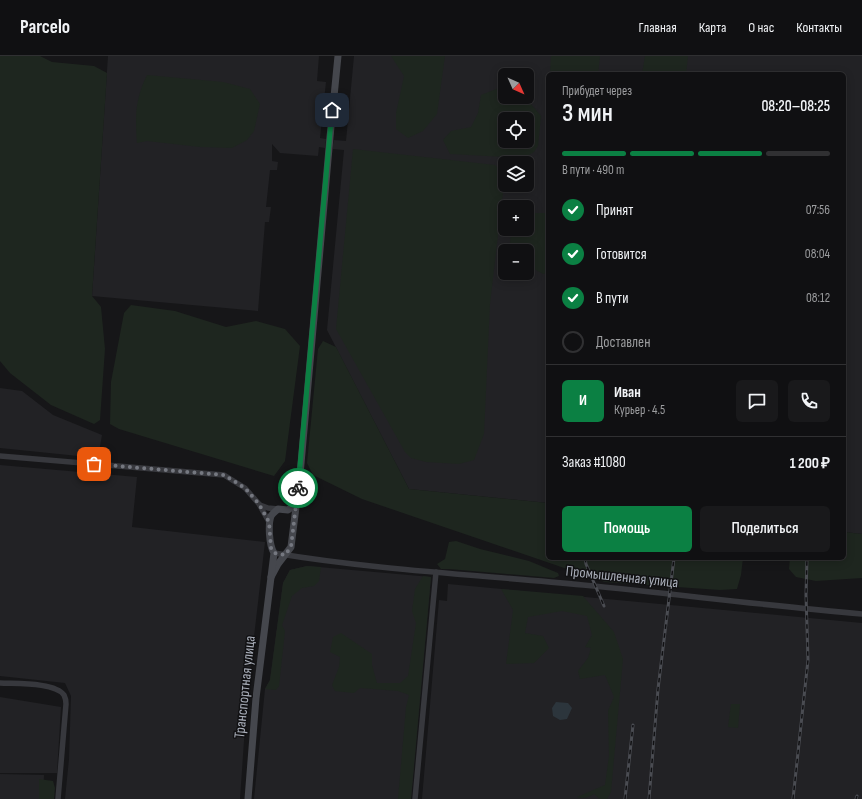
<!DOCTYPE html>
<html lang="ru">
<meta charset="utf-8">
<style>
:root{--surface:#101012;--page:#19191b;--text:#f1f3f6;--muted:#9c9d9f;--line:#303032;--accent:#0b8043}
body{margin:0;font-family:"Sofia Sans Condensed",sans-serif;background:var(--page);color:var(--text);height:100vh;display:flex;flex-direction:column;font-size:15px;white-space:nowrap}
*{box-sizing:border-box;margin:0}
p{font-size:13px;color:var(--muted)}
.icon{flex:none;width:22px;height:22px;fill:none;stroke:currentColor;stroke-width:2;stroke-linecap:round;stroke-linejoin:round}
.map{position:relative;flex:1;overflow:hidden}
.panel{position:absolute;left:546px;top:16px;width:300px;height:488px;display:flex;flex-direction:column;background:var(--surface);border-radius:6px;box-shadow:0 2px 10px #0003,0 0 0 1px var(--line)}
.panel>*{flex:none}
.needle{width:26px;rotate:135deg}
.fabs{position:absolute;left:498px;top:12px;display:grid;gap:8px}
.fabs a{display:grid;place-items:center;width:36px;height:36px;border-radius:6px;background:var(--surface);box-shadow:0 2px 10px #0003,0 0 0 1px var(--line);font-size:20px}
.pin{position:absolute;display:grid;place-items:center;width:34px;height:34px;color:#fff;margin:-17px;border-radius:8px;box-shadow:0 2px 6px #0006}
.courier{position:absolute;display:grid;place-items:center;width:40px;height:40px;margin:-20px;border:3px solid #0b8043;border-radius:50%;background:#fff;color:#222;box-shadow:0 1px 5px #0007}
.overview em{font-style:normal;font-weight:600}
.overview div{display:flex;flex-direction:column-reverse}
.overview{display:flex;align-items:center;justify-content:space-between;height:68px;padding:0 16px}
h1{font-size:26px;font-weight:600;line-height:30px}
.bar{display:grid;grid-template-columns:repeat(4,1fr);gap:6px 4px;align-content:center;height:48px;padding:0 16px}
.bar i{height:5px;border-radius:3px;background:var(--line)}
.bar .active{background:var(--accent)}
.bar p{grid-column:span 4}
.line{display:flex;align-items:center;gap:10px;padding:0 16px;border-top:1px solid var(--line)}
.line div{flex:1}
.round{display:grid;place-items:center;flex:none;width:42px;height:42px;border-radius:6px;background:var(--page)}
ol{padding:0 16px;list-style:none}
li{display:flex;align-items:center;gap:12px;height:44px}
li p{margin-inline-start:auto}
li .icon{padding:4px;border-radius:50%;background:var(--accent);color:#fff;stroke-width:4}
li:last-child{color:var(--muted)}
li i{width:22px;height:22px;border:2px solid var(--line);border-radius:50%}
.cta{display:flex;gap:8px;margin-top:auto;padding:8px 16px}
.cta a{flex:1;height:46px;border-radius:6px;background:var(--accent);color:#fff;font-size:16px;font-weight:600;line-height:46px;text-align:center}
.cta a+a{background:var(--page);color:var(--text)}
header{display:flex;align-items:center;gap:24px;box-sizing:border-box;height:56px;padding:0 20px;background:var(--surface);border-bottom:1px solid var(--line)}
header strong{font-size:19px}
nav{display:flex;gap:22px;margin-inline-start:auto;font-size:14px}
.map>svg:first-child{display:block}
.built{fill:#222225;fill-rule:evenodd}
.green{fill:#1e261f;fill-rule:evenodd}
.water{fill:#2c353c}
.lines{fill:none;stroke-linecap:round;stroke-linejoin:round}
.street{stroke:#37383d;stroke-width:5.5}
.secondary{stroke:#45474d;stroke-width:7}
.rail-casing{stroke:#4a4c52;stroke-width:3}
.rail{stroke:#111113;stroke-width:1.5;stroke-dasharray:4.5;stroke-linecap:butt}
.done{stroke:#757880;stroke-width:4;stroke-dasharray:0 7.2}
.route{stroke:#0b8043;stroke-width:5}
.labels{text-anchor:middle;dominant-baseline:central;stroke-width:3;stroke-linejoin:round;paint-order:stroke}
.street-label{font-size:15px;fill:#a8adb8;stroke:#111113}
</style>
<header>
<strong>Parcelo</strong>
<nav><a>Главная</a><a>Карта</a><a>О нас</a><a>Контакты</a></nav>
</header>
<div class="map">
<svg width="862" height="743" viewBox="0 0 862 743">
<rect width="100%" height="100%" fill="#161618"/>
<!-- built -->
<g class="built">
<path d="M 108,0 L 319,0 L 317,25 L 326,26 L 320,82 L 326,83 L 325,92 L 319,91 L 318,100 L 280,97 L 272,88 L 272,105 L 278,106 L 277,114 L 270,114 L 266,151 L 271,151 L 269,166 L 265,166 L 258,255 L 92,240 Z"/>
<path d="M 354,0 L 862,0 L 862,478 L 844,476 L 844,18 L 548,18 L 548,447 L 409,433 L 327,274 L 344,94 L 333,93 L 333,88 L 334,84 L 346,85 ZM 505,19 L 527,19 L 527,41 L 505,41 ZM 505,63 L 527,63 L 527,85 L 505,85 ZM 505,107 L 527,107 L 527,129 L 505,129 ZM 505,151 L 527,151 L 527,173 L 505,173 ZM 505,195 L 527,195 L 527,217 L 505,217 Z"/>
<path d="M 0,332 L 22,335 L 53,359 L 102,379 L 98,402 L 0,392 Z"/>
<path d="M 0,409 L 137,421 L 132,471 L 265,486 L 247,641 L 240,743 L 65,743 L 69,703 L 71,640 L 65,627 L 0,620 Z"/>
<path d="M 307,510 L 431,521 L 411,743 L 254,743 L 265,633 L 270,624 L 283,527 L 290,514 Z"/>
<path d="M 448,528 L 862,567 L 862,743 L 422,743 L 439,544 L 447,545 Z"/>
<path d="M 0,641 L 61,651 L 57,717 L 0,717 Z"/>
<path d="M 0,718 L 44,719 L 43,743 L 0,743 Z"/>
</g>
<!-- green -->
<g class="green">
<path d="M 0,0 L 40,0 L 52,6 L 94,10 L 107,17 L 92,240 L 101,251 L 105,293 L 100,364 L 94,368 L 51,349 L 10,317 L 0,305 Z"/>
<path d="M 391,0 L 445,0 L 437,58 L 423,75 L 408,82 L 396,73 L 396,57 L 404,20 Z"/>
<path d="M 551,0 L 600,0 L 598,18 L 550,18 Z"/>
<path d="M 645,0 L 688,0 L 686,18 L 642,18 Z"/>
<path d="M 147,19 L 223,26 L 250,33 L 260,48 L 254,75 L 247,84 L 232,92 L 200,91 L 147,85 L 137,87 C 135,61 135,43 147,19 Z"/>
<path d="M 499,32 L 505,33 L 505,41 L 525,41 L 541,60 L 538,90 L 534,96 L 524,102 L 450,98 L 443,84 L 451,75 L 471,71 L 478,57 L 481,39 ZM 505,63 L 527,63 L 527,85 L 505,85 Z"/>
<path d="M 353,93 L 495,109 L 505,119 L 490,248 L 484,378 L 474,404 L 459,408 L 426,406 L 411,402 L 405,396 L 336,273 Z"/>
<path d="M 527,157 L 546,157 L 548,160 L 548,217 L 543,218 L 527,209 L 527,195 L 514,195 L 510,188 L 511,173 L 527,173 Z"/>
<path d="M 131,249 L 175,255 L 226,271 L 256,265 L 285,273 L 300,290 L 285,405 L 274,420 L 119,373 L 110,368 L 111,326 L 124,257 Z"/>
<path d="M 323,285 L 336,291 L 409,433 L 548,447 L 548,502 L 743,502 L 741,519 L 737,533 L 720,534 L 605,526 L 362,443 L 313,419 L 307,407 L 318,293 Z"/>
<path d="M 844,476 L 862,478 L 862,522 L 816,525 L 796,521 L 789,513 L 790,502 L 844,502 Z"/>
<path d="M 456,485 L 480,493 L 529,505 L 558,517 L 559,520 L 554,522 L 449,513 L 441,513 L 437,508 L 445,503 L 449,486 Z"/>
<path d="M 307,510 L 321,511 L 319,525 L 314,530 L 302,532 L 292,540 L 282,569 L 285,575 L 279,630 L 276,634 L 265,633 L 270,624 L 283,527 L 290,514 Z"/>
<path d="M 423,520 L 431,521 L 411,743 L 398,743 L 406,651 L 409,639 L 398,635 L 360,632 L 354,637 L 335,635 L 332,629 L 339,611 L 340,601 L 330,596 L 333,581 L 341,577 L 372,598 L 372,609 L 377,627 L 400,627 L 408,620 L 416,567 L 412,555 L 415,533 Z"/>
<path d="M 501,533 L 583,540 L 614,576 L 623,603 L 611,736 L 607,743 L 600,743 L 594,738 C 587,742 584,743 577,741 L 605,729 L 609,700 L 608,655 L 614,641 L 605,619 L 580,623 L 578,615 L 588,602 L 591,592 L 585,591 L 592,579 L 587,560 L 562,555 L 528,561 L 525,577 L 543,580 L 549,592 L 534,607 L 506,608 L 513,554 Z"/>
<path d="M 731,648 L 740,648 L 738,672 L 728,671 Z"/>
<path d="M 39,723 L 53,725 L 55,732 L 54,743 L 39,743 Z"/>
</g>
<!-- water -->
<path class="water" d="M 556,646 L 568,647 L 572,652 L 567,663 L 560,664 L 553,660 L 552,652 Z"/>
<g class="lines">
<!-- street -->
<g class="street">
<path d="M 0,400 L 224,419 L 245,432 L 259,448 L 269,466"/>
<path d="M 260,449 L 268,452 L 278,453"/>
<path d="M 274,497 C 376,514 480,519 583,529 C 676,538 769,550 862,558"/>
<path d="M 0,627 C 15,628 55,626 64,639 C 65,641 66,645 66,648 L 58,743"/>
<path d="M 415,743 L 436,516"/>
</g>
<!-- secondary -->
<g class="secondary">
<path d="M 271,521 L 278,508 L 291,491 L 300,419 L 330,81 L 338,0"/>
<path d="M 248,743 L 256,642 L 274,497 C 269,489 268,468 271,460 C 273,457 276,455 278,453 L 288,454 L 296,448"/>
</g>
<defs>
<g id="rail">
<path d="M 585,502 L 586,508 L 604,550"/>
<path d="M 625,743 L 633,669"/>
<path d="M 649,743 L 658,633 L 674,502"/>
<path d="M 793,743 L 808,604 L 806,539 L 807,502"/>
<path d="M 856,743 L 857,740"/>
</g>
</defs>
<!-- rail casing -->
<use href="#rail" class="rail-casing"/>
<!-- rail -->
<use href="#rail" class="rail"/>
</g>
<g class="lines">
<!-- done -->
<path class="done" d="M 94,408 L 224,419 L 245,432 L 259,448 L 269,466 L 271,492 L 274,497 L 285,499 L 291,491 L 298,432"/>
<!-- route -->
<path class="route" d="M 298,432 L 332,54"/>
</g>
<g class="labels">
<!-- street labels -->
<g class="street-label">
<text transform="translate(622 521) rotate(6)">Промышленная улица</text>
<text transform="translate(245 631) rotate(-84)">Транспортная улица</text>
</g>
</g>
</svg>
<div class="fabs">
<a><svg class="needle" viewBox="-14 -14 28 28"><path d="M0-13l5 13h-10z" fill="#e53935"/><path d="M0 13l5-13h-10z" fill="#9c9d9f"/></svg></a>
<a><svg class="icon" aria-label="locate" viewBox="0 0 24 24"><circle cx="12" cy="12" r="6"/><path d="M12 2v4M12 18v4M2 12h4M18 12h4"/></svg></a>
<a><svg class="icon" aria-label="layers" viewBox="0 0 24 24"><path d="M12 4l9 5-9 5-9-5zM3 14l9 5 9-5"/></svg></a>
<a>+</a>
<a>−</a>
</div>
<div class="pin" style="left:94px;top:408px;background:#ea580c"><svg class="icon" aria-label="bag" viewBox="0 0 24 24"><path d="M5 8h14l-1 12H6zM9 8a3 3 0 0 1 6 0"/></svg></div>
<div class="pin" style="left:332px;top:54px;background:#1f2937"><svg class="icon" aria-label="home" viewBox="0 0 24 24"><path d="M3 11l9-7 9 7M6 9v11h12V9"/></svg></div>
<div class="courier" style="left:298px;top:432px"><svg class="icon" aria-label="bike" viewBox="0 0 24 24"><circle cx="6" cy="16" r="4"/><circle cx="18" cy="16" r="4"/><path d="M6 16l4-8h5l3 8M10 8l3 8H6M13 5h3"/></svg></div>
<section class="panel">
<div class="overview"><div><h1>3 мин</h1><p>Прибудет через</p></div><em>08:20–08:25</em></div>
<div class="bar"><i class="active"></i><i class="active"></i><i class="active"></i><i></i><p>В пути · 490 m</p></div>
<ol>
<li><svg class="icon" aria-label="check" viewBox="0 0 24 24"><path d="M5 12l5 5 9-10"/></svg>Принят<p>07:56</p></li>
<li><svg class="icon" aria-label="check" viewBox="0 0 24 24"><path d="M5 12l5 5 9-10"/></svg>Готовится<p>08:04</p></li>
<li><svg class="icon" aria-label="check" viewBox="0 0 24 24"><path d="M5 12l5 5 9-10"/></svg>В пути<p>08:12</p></li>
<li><i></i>Доставлен</li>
</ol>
<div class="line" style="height:72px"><b class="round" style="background:var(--accent);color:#fff">И</b><div><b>Иван</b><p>Курьер · 4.5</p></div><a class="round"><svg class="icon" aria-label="chat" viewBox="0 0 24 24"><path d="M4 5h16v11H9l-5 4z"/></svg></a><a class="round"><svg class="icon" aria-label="phone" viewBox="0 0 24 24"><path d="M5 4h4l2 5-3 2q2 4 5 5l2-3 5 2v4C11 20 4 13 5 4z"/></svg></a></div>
<div class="line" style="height:52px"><div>Заказ #1080</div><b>1 200 ₽</b></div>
<div class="cta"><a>Помощь</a><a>Поделиться</a></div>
</section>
</div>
